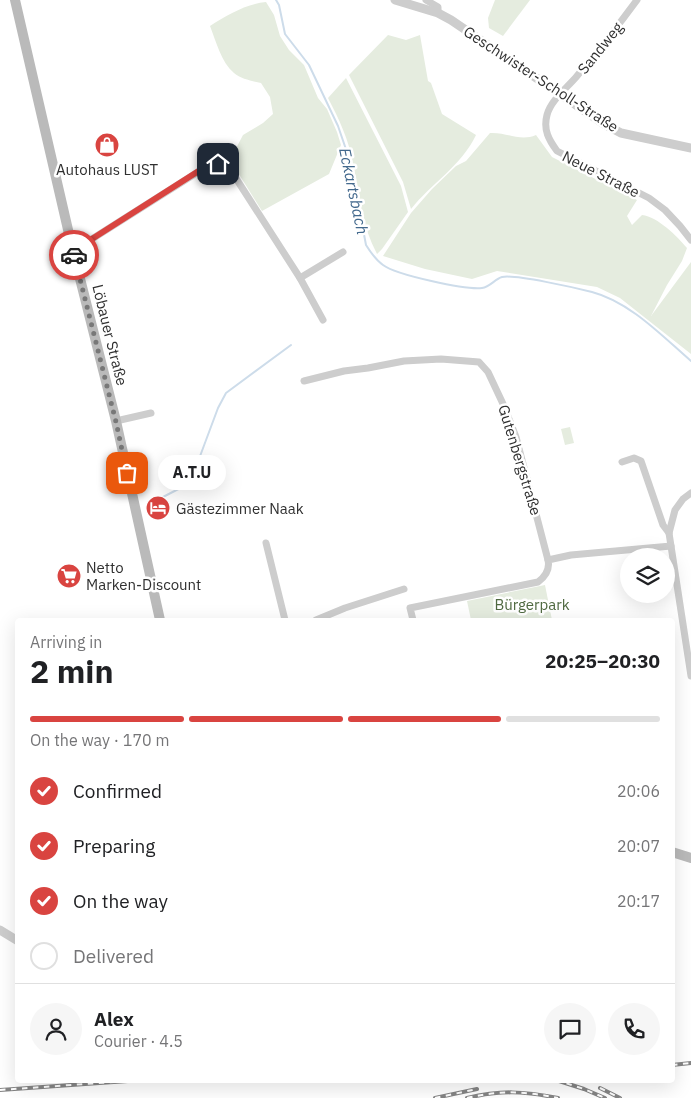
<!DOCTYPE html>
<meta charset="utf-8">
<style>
:root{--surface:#fff;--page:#f6f6f6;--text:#202124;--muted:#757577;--line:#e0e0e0;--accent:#d94440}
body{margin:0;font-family:"IBM Plex Sans",sans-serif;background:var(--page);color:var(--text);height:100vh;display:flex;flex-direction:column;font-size:19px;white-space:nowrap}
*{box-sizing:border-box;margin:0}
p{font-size:16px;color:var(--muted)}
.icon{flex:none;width:28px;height:28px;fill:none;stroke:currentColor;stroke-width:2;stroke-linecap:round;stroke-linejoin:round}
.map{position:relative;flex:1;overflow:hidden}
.drawer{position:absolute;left:15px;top:618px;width:660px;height:465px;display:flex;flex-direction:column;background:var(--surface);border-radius:5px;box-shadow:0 5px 20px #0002}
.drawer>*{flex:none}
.tools{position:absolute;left:620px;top:548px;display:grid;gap:10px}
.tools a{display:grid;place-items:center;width:55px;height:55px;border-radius:50%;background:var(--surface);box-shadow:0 5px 20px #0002;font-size:25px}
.pin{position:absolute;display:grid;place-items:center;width:42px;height:42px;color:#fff;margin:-21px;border-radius:10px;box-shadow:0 2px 8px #0006}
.courier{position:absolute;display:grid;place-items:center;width:50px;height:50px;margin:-25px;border:4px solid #d94440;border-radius:50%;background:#fff;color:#222;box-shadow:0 1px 6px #0007}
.bubble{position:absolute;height:35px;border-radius:18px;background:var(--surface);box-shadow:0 5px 20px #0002;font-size:16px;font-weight:700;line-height:35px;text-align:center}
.headline em{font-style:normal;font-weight:700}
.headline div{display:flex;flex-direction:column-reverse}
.headline{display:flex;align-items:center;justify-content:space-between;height:85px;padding:0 15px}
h1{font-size:32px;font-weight:700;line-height:38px}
.bar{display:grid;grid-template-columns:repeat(4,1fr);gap:8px 5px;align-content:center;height:60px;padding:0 15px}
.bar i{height:6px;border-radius:4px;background:var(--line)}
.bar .on{background:var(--accent)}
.bar p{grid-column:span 4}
.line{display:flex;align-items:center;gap:12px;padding:0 15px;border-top:1px solid var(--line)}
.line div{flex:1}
.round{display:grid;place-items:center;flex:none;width:52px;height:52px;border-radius:26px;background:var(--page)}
ol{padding:0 15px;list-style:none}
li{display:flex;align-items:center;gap:15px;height:55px}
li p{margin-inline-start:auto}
li .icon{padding:5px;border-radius:50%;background:var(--accent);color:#fff;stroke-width:4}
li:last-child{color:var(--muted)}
li i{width:28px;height:28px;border:2px solid var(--line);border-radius:50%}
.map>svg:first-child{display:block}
.green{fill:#e5ecdf}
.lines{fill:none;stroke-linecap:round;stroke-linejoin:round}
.stream{stroke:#cddcea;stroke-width:2}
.minor{stroke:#cdcdcd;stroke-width:7}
.tertiary{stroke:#cdcdcd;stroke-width:9}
.secondary{stroke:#bababa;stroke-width:10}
.rail-casing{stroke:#858585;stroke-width:4}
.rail{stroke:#fff;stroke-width:2;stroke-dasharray:5.5;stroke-linecap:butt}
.done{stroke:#787878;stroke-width:5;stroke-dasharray:0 9}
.route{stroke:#d94440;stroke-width:6}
.labels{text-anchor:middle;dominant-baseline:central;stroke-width:5;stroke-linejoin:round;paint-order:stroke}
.street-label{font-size:15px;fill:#303030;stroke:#fff}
.poi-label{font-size:15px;fill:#303030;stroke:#fff;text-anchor:start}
.park-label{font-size:15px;fill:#4f6940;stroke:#fff}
.water-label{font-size:16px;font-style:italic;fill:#43698d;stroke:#fff}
</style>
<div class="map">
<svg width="691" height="1098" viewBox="0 0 691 1098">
<rect width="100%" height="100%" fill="#fff"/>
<!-- green -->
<g class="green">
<path d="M 495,0 L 530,0 L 503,36 L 489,28 L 488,18 Z"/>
<path d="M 266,2 L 274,15 L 280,36 L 289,50 L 304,65 L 318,98 L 327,109 L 337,132 L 341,145 L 329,174 L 262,211 L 230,160 L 243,135 L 263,123 L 273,114 L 270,97 L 261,83 C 252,81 241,79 234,73 C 221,62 216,41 210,26 C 227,15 246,4 266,2 Z"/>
<path d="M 388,35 L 406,40 L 420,35 L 428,81 L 431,83 L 442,114 L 476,135 C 462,165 431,184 411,209 L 403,182 L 349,75 Z"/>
<path d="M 346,78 L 401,186 L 408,212 L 382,249 L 377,254 C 362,226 359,195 353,164 C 349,140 339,119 328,98 Z"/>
<path d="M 490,133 C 507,132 520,142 536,135 L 552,157 L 637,200 L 627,216 L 632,225 L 642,215 C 658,217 677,236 687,248 L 682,261 L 667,285 L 651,316 L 691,262 L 691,354 L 620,298 L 597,287 L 497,271 L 472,279 L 425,269 L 383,256 L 411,213 L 432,189 L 456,166 L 466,161 Z"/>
<path d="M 570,427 L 574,443 L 565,445 L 561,429 Z"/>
<path d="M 545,585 L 552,620 L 471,620 L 467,601 Z"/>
</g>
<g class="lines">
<!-- stream -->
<g class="stream">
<path d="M 276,0 L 279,5 L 285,34 L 309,65 L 338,126 L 350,161 L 366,245 C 371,253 376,260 383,265 C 396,275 466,290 482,288 C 490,287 495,279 502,277 C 515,274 576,288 592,292 C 630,302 662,336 691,361"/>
<path d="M 163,497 L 190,483 L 218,408 L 226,393 L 291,345"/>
</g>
<!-- minor -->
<g class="minor">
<path d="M 426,0 L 438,7 L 438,13"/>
<path d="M 637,0 C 618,26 598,51 577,76 C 567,88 551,100 547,115 C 543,130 549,140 557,151 L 649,198 L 665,210 L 680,226 L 691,240"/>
<path d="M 72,247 L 84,244 L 209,165 C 217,164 223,164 230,169 L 300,278 L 323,320"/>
<path d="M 300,278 L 343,252"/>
<path d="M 304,381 L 344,371 L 368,368 L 404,361 L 441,359 L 479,362 L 488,372 L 504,406 L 516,437 L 548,560"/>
<path d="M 116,421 L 151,413"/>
<path d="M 622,462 L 634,458 L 641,461 L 663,525 L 669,533"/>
<path d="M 691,493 L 683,499 L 675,510 L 669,533 L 691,676"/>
<path d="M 266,543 L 285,620"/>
<path d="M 316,620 L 345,608 L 404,589"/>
<path d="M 413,620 L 410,608 L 538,582 C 546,576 550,569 548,560 L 571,555 L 671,546"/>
</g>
<!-- tertiary -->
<g class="tertiary">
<path d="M 395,0 L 438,13 L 451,20 L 604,124 L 621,133 L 691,148"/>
<path d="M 0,930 L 18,941"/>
</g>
<!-- secondary -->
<g class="secondary">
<path d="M 15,0 L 72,247 L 116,421 L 160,620"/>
<path d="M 672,852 L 691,858"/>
</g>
<defs>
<g id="rail">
<path d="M 672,1065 L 691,1063"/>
<path d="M 556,1080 L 584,1089 L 605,1098"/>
<path d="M 600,1088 L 620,1098"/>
<path d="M 0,1090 L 142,1080"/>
<path d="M 435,1098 L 477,1089"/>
<path d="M 467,1098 C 501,1090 523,1091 558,1098"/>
</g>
</defs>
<!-- rail casing -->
<use href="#rail" class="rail-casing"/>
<!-- rail -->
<use href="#rail" class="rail"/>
</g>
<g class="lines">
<!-- done -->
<path class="done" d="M 74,255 L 116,422 L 127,473"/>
<!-- route -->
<path class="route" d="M 74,255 L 72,246 L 84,244 L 208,165 L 218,164"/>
</g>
<!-- icons -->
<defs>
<symbol id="shop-disc" viewBox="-11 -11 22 22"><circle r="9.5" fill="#d94440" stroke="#fff"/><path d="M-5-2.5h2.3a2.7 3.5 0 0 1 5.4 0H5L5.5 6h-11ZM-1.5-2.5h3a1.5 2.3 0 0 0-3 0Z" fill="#fff"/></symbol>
<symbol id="hotel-disc" viewBox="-11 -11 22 22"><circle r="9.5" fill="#d94440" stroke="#fff"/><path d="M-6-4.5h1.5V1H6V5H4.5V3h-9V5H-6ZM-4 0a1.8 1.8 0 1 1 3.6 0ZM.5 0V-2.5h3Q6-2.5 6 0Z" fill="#fff"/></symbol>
<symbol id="supermarket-disc" viewBox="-11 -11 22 22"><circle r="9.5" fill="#d94440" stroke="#fff"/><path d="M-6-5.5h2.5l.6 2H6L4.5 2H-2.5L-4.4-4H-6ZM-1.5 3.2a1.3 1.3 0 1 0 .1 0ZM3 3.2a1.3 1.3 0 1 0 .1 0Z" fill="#fff"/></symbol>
</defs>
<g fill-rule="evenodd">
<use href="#shop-disc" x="93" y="131" width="28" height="28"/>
<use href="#hotel-disc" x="144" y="494" width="28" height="28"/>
<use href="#supermarket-disc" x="55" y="562" width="28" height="28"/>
</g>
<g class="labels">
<!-- street labels -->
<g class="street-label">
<text transform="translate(600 48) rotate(-51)">Sandweg</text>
<text transform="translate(541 79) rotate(33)">Geschwister-Scholl-Straße</text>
<text transform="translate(601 174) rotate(27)">Neue Straße</text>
<text transform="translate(110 335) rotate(76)">Löbauer Straße</text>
<text transform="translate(520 460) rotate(73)">Gutenbergstraße</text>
</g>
<!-- poi labels -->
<g class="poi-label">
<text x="107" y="169" text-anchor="middle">Autohaus LUST</text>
<text x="176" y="508">Gästezimmer Naak</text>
<text x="86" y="567">Netto<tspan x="86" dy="17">Marken-Discount</tspan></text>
</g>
<!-- park labels -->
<g class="park-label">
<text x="532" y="604">Bürgerpark</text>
</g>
<!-- water labels -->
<g class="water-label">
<text transform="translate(354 191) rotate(78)">Eckartsbach</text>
</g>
</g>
</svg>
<div class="tools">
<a><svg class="icon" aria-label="layers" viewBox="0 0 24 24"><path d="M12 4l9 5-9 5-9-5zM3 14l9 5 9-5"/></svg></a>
</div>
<div class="pin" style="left:127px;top:473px;background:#ea580c"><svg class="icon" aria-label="bag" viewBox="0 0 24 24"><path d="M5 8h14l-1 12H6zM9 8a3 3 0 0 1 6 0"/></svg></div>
<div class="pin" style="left:218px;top:164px;background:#1f2937"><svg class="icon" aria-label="home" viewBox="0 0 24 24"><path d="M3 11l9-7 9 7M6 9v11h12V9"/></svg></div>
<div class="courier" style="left:74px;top:255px"><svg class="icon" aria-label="car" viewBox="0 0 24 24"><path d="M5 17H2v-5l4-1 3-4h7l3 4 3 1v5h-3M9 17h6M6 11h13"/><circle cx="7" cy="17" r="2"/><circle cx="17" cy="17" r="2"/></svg></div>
<div class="bubble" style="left:158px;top:455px;width:68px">A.T.U</div>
<section class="drawer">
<div class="headline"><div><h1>2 min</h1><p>Arriving in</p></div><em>20:25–20:30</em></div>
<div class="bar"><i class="on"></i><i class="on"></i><i class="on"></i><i></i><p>On the way · 170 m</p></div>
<ol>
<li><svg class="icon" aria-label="check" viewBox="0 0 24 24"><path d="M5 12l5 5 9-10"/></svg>Confirmed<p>20:06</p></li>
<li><svg class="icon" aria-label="check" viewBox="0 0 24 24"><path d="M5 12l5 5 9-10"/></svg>Preparing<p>20:07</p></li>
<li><svg class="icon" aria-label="check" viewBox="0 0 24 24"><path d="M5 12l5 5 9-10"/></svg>On the way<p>20:17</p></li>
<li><i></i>Delivered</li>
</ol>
<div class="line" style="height:90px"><a class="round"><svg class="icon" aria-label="person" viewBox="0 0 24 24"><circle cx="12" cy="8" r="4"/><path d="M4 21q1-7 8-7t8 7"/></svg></a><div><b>Alex</b><p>Courier · 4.5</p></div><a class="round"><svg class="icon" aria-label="chat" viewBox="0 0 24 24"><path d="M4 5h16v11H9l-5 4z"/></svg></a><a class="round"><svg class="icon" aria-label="phone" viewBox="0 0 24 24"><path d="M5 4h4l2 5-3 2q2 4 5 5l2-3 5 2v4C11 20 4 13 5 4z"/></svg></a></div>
</section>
</div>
